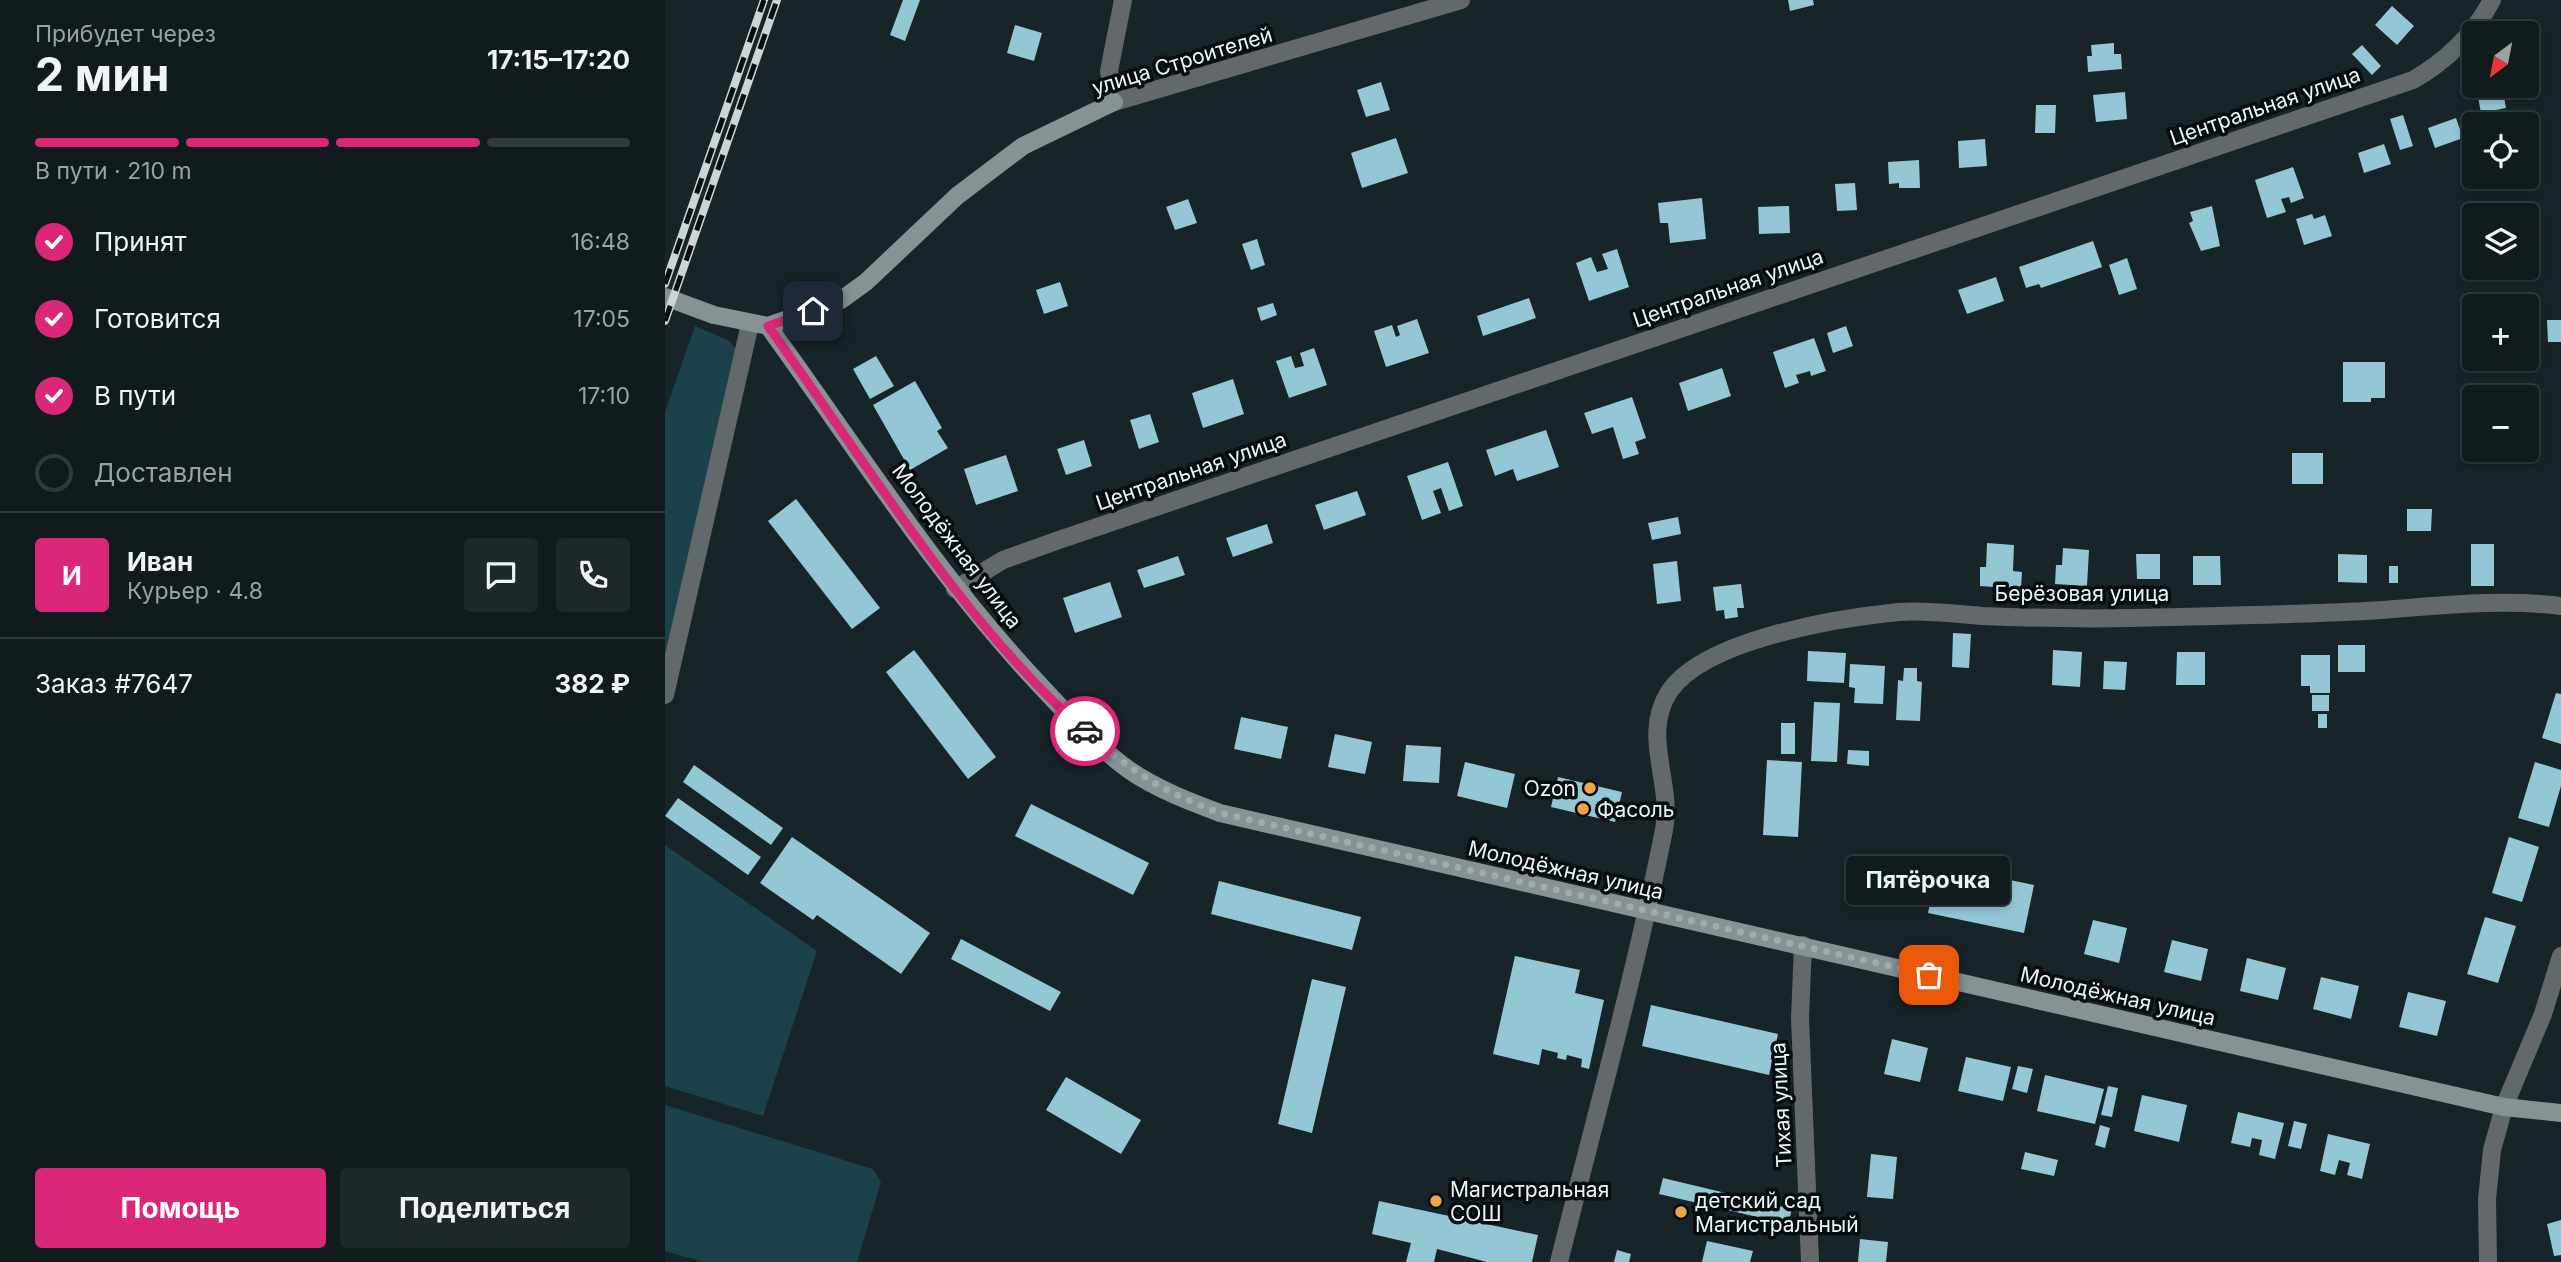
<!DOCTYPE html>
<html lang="ru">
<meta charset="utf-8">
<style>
:root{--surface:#111b1e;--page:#1e282b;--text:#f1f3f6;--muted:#9ca1a4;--line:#30393c;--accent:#db2777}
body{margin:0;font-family:Inter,sans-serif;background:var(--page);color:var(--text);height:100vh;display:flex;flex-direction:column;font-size:26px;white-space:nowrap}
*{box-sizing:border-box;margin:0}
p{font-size:23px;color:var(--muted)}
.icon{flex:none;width:38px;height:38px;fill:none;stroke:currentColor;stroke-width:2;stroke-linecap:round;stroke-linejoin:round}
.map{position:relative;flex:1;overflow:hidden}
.drawer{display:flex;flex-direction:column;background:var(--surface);width:665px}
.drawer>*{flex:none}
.needle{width:46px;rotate:212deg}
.fabs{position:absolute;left:1797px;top:21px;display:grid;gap:14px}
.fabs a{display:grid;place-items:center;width:77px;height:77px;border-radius:7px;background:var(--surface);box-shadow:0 4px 10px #0003,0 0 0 2px var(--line);font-size:35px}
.pin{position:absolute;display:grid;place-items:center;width:60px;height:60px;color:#fff;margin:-30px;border-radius:14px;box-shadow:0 4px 10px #0006}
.courier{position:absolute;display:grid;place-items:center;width:70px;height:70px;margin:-35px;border:5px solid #db2777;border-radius:50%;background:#fff;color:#222;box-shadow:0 2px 9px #0007}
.bubble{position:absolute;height:49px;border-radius:7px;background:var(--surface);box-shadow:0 4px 10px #0003,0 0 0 2px var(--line);font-size:23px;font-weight:700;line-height:49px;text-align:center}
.headline em{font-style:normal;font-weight:700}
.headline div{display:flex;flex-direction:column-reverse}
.headline{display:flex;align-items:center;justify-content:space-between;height:119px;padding:0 35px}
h1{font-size:46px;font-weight:700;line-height:52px}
.bar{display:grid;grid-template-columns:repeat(4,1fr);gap:10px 7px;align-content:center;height:84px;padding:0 35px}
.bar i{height:9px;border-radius:5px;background:var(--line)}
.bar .current{background:var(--accent)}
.bar p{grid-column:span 4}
.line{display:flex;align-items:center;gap:18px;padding:0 35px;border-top:2px solid var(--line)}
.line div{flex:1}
.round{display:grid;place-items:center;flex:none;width:74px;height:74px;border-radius:7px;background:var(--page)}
ol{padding:0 35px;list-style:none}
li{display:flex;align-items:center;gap:21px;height:77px}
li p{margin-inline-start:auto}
li .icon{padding:7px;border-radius:50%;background:var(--accent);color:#fff;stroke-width:4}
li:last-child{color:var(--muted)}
li i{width:38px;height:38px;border:4px solid var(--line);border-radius:50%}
.button{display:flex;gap:14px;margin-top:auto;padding:14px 35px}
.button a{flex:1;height:80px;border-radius:7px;background:var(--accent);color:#fff;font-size:28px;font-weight:700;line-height:80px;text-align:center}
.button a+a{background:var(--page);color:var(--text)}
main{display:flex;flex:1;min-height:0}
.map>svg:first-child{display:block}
.green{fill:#1b414b}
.building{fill:#94c7d5}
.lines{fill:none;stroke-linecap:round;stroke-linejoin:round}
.street{stroke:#63696b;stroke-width:18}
.secondary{stroke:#879295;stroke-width:18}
.rail-casing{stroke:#cbd4d7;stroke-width:8}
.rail{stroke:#070c0e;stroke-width:5;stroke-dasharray:16;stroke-linecap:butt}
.done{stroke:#a1abae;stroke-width:7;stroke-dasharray:0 12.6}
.route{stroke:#db2777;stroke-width:9}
.poi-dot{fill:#f4a344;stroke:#070c0e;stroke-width:2.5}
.labels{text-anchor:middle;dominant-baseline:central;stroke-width:7;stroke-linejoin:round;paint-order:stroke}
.street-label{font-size:21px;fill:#ebf4f6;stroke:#070c0e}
.poi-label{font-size:21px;fill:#ebf4f6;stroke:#070c0e;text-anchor:start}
</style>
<main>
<section class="drawer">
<div class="headline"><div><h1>2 мин</h1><p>Прибудет через</p></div><em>17:15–17:20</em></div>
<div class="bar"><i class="current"></i><i class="current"></i><i class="current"></i><i></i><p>В пути · 210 m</p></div>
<ol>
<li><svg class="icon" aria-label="check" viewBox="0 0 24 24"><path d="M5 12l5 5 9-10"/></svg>Принят<p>16:48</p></li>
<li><svg class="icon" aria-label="check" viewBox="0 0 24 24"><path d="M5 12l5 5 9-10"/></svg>Готовится<p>17:05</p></li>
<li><svg class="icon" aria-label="check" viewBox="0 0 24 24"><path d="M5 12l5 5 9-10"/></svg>В пути<p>17:10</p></li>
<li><i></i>Доставлен</li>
</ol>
<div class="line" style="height:126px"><b class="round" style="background:var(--accent);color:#fff">И</b><div><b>Иван</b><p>Курьер · 4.8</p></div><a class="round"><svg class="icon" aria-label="chat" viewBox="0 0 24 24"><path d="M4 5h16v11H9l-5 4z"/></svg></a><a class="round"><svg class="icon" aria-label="phone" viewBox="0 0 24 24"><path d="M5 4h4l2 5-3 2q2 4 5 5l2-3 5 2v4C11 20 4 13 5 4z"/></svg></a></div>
<div class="line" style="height:91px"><div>Заказ #7647</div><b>382 ₽</b></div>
<div class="button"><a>Помощь</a><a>Поделиться</a></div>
</section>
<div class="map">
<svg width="1896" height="1262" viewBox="0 0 1896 1262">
<rect width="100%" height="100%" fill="#172428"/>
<!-- green -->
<g class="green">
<path d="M 30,326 L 63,340 L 76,354 L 0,705 L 0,412 Z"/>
<path d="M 0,845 L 152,951 L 98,1116 L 0,1086 Z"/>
<path d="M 0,1105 L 208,1169 L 216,1182 L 192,1262 L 37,1262 L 0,1251 Z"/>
</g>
<!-- building -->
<g class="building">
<path d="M 238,0 L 255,0 L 240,41 L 225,35 Z"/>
<path d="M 1123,0 L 1148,0 L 1149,5 L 1125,11 Z"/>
<path d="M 1727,6 L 1749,26 L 1732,45 L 1710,25 Z"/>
<path d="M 350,25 L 377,33 L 369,61 L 342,53 Z"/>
<path d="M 1449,43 L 1449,54 L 1456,54 L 1457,69 L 1423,72 L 1422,56 L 1427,56 L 1426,45 Z"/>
<path d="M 1697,45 L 1716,66 L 1707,75 L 1687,54 Z"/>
<path d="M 716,82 L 725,110 L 701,117 L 692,90 Z"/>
<path d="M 1811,86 L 1837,86 L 1841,108 L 1816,113 Z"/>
<path d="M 1460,92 L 1462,119 L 1431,122 L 1428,95 Z"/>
<path d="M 1371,105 L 1391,105 L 1390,133 L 1370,133 Z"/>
<path d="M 1738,115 L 1748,146 L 1735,150 L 1725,119 Z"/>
<path d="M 1791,118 L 1798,138 L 1770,148 L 1763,128 Z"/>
<path d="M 731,138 L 743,173 L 697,188 L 686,153 Z"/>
<path d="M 1320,139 L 1322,166 L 1294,168 L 1293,141 Z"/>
<path d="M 1719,144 L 1726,164 L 1699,173 L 1693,153 Z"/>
<path d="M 1254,160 L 1255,188 L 1234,188 L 1234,183 L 1224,184 L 1223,162 Z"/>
<path d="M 1628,167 L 1639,198 L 1626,203 L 1624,197 L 1616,199 L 1621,212 L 1602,218 L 1590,180 Z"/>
<path d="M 1190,183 L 1192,210 L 1172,211 L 1170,184 Z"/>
<path d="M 1037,198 L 1041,239 L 1005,243 L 1003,223 L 995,223 L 993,203 Z"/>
<path d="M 523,199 L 532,223 L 510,230 L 501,207 Z"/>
<path d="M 1124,206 L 1125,233 L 1094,234 L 1093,207 Z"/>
<path d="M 1547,206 L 1555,246 L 1536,251 L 1524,223 L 1528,221 L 1525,212 Z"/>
<path d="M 1647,214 L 1649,219 L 1660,215 L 1667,236 L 1639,245 L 1631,219 Z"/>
<path d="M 592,239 L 600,265 L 586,270 L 577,244 Z"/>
<path d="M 1428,241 L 1437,267 L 1376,288 L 1374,284 L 1361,288 L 1354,267 Z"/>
<path d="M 952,249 L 964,287 L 924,301 L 911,263 L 926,257 L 932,272 L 943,269 L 937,254 Z"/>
<path d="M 1462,258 L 1472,289 L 1454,295 L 1444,265 Z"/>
<path d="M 1331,277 L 1339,301 L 1302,314 L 1293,290 Z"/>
<path d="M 395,282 L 403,306 L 379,314 L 371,290 Z"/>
<path d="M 864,298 L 871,318 L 818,336 L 812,316 Z"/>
<path d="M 608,303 L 612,315 L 596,321 L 592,308 Z"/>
<path d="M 752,319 L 764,353 L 721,367 L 709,331 L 727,325 L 731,337 L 735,335 L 732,326 Z"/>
<path d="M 1882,320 L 1896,320 L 1896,342 L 1883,342 Z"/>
<path d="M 1181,326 L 1188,346 L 1168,353 L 1162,333 Z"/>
<path d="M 1149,338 L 1161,371 L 1146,376 L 1145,371 L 1131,375 L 1134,383 L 1120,388 L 1108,352 Z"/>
<path d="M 649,348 L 662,385 L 624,398 L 611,361 L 626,356 L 630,368 L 639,366 L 635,353 Z"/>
<path d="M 211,356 L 229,386 L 205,399 L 188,369 Z"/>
<path d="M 1678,362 L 1720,362 L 1720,398 L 1706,398 L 1706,402 L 1678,402 Z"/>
<path d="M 1057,368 L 1066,396 L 1023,411 L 1014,383 Z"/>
<path d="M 568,379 L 579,414 L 538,428 L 527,393 Z"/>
<path d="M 250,381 L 277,428 L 272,431 L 283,448 L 245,470 L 208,405 Z"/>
<path d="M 967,397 L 981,438 L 970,442 L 974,454 L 958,459 L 948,427 L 927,434 L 919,413 Z"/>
<path d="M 485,414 L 494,442 L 474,449 L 465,420 Z"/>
<path d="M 881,430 L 894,467 L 852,481 L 848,469 L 830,476 L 821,450 Z"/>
<path d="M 419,440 L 427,466 L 401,475 L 392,449 Z"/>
<rect x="1627" y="453" width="31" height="31"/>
<path d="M 341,455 L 353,491 L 311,505 L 299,469 Z"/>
<path d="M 783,462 L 798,506 L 784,511 L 776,488 L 768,491 L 776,513 L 757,520 L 742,476 Z"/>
<path d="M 692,491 L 701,515 L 659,530 L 650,505 Z"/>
<path d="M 131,499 L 215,608 L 187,629 L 103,521 Z"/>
<path d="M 1742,509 L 1767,509 L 1766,531 L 1742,531 Z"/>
<path d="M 1013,517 L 1016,534 L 987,540 L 983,523 Z"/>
<path d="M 602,524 L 608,543 L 568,557 L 561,538 Z"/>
<path d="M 1322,543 L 1349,545 L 1348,571 L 1357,572 L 1356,589 L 1315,586 L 1315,567 L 1321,567 Z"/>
<rect x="1806" y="544" width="23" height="42"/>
<path d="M 1398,548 L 1424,550 L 1422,586 L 1390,584 L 1391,565 L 1397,565 Z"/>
<path d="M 1471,554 L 1495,554 L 1495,579 L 1472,579 Z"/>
<path d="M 1673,554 L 1702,555 L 1702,583 L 1673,582 Z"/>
<path d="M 513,556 L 520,575 L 479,588 L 472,570 Z"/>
<path d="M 1528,556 L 1555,556 L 1556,585 L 1528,585 Z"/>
<path d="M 1012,561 L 1016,601 L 992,604 L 988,564 Z"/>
<rect x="1724" y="566" width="9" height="17"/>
<path d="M 445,582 L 457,617 L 410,633 L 398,598 Z"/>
<path d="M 1076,584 L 1079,608 L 1072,608 L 1073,617 L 1060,619 L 1059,610 L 1051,611 L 1048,587 Z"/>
<path d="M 1288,633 L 1306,634 L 1304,668 L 1287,667 Z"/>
<rect x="1673" y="645" width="27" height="27"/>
<path d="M 249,650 L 331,757 L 303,779 L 221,672 Z"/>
<path d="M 1388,650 L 1417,652 L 1415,687 L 1387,685 Z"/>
<path d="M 1143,651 L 1181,653 L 1179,683 L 1142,681 Z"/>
<path d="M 1512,652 L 1540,652 L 1540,685 L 1511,685 Z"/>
<path d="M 1636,655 L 1665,655 L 1665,693 L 1645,693 L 1645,686 L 1636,686 Z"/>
<path d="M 1439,661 L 1462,662 L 1460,690 L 1438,689 Z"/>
<path d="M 1185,664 L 1220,666 L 1218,704 L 1189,703 L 1190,688 L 1184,687 Z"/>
<path d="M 1239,668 L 1252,668 L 1252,681 L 1257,682 L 1255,721 L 1231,720 L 1233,680 L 1238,681 Z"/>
<path d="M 1891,693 L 1896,694 L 1896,744 L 1877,738 Z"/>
<rect x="1647" y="695" width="17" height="16"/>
<path d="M 1149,702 L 1175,703 L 1172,762 L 1146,761 Z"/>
<rect x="1653" y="714" width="9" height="14"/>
<path d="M 576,717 L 623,727 L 616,759 L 569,749 Z"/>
<rect x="1116" y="723" width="14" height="31"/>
<path d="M 670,734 L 707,742 L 700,774 L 663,767 Z"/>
<path d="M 741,745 L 776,747 L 774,783 L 738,781 Z"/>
<path d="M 1183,750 L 1204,751 L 1204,766 L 1182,764 Z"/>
<path d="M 1102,760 L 1137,762 L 1133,837 L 1098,835 Z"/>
<path d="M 800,762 L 850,774 L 842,808 L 792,796 Z"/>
<path d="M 1870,762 L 1896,770 L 1896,786 L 1884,827 L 1853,818 Z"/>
<path d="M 29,765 L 118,828 L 106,845 L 18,782 Z"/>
<path d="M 893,777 L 957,792 L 950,822 L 886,807 Z"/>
<path d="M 13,798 L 96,857 L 83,875 L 0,816 Z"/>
<path d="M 366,804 L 484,863 L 468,895 L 350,836 Z"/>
<path d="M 127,837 L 265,933 L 236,974 L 152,915 L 148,920 L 95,883 Z"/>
<path d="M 1844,837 L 1874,847 L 1857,902 L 1827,893 Z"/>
<path d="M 1273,865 L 1369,885 L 1359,933 L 1263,913 Z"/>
<path d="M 554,881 L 696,917 L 687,950 L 546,914 Z"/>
<path d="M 1820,917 L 1851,926 L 1833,983 L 1802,974 Z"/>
<path d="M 1428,920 L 1462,928 L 1454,963 L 1419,954 Z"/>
<path d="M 296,939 L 396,992 L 385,1011 L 286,959 Z"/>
<path d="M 1507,940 L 1543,949 L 1536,981 L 1499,972 Z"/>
<path d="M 850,956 L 915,970 L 910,993 L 939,1000 L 924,1069 L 916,1067 L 917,1059 L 902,1055 L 901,1060 L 892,1058 L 893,1053 L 877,1049 L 874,1065 L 828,1054 Z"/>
<path d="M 1582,958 L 1621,968 L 1613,1000 L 1575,991 Z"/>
<path d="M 1656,977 L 1694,986 L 1686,1019 L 1648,1009 Z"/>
<path d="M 647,979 L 681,987 L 647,1133 L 613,1124 Z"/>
<path d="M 1743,992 L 1781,1001 L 1772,1036 L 1734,1027 Z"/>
<path d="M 986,1005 L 1113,1034 L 1104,1075 L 977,1046 Z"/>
<path d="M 1227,1039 L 1263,1048 L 1255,1082 L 1219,1074 Z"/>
<path d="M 1301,1057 L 1346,1067 L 1338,1101 L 1293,1091 Z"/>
<path d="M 1353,1066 L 1368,1069 L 1362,1093 L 1347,1089 Z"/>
<path d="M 1380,1075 L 1439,1089 L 1430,1124 L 1372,1111 Z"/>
<path d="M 401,1077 L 476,1120 L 456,1154 L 381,1110 Z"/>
<path d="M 1443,1086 L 1453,1088 L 1447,1117 L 1436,1115 Z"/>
<path d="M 1477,1095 L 1522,1105 L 1514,1142 L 1469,1131 Z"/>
<path d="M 1573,1112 L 1619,1123 L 1610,1159 L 1594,1155 L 1597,1140 L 1587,1138 L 1585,1147 L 1566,1143 Z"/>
<path d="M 1629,1121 L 1642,1124 L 1636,1149 L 1623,1146 Z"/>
<path d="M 1435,1125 L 1445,1128 L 1440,1148 L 1430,1145 Z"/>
<path d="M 1663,1134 L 1705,1144 L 1697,1179 L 1682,1175 L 1685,1163 L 1674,1160 L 1670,1175 L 1655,1171 Z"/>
<path d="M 1360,1152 L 1393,1160 L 1389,1176 L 1356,1169 Z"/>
<path d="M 1206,1154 L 1232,1157 L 1228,1199 L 1202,1197 Z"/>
<path d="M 998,1178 L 1127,1209 L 1123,1224 L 994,1194 Z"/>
<path d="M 714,1201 L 873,1235 L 867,1262 L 822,1262 L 772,1249 L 769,1262 L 741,1262 L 746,1243 L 707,1234 Z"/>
<path d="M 1896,1220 L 1896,1255 L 1889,1256 L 1882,1224 Z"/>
<path d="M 1195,1239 L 1223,1242 L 1221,1262 L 1193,1262 Z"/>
<path d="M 1042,1241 L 1088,1251 L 1085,1262 L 1037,1262 Z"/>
<path d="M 952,1250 L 966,1254 L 964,1262 L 949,1262 Z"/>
</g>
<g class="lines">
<!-- street -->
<g class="street">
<path d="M 458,0 L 444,71 L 449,102 L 796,0"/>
<path d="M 290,589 L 338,560 L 391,541 L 1748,80 C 1781,61 1809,34 1827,0"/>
<path d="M 0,695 L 85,324"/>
<path d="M 1138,945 L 1135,1018 L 1145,1262"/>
<path d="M 894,1262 C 930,1118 970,975 999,830 C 1008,782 976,736 1004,692 C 1039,639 1174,618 1234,612 C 1261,610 1290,614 1317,616 C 1367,618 1417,619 1467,618 C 1545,616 1623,615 1701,611 C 1765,607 1832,598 1896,606"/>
<path d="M 1823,1262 L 1822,1199 L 1827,1150 L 1839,1107 L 1878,1014 L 1896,956"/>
</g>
<!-- secondary -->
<g class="secondary">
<path d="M 0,297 L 49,315 L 103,326 L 176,300 L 201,282 L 292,196 L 358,146 L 449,102"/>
<path d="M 103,326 C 190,446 270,573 372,682 C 400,712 430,745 464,770 C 492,789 523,801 555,813 L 1839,1107 L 1896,1113"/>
</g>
<defs>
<g id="rail">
<path d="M 0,284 L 99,0"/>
<path d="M 0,321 L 112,0"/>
</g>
</defs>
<!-- rail casing -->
<use href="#rail" class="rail-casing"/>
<!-- rail -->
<use href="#rail" class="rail"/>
</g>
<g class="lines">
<!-- done -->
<path class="done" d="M 420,731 C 466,771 498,792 555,813 L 1264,975"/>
<!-- route -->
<path class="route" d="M 148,311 L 103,326 C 200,460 296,622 420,731"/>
</g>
<!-- markers -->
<g class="poi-dot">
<circle cx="925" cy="788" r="7"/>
<circle cx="918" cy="809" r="7"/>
<circle cx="771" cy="1201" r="7"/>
<circle cx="1016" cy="1212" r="7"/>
</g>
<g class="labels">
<!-- street labels -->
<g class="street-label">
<text transform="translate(517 61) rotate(-17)">улица Строителей</text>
<text transform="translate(1600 106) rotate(-19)">Центральная улица</text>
<text transform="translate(1063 288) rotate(-19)">Центральная улица</text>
<text transform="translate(526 471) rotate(-19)">Центральная улица</text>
<text transform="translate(292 546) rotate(53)">Молодёжная улица</text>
<text x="1417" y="593">Берёзовая улица</text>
<text transform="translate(901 870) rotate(13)">Молодёжная улица</text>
<text transform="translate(1453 996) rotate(13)">Молодёжная улица</text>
<text transform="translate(1116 1105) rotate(-93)">Тихая улица</text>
</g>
<!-- poi labels -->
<g class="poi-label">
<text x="911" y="788" text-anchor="end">Ozon</text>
<text x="932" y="809">Фасоль</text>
<text x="785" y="1189">Магистральная<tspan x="785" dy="24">СОШ</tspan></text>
<text x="1030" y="1200">детский сад<tspan x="1030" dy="24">Магистральный</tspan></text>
</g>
</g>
</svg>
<div class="fabs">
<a><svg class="needle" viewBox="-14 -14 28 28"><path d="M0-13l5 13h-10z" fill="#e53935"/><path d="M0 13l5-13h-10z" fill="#9ca1a4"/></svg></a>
<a><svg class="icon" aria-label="locate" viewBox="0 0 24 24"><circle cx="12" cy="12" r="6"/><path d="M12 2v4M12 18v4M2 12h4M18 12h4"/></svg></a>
<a><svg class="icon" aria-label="layers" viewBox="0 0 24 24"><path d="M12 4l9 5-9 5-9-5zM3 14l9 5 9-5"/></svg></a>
<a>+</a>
<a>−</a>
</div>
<div class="pin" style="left:1264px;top:975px;background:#ea580c"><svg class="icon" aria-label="bag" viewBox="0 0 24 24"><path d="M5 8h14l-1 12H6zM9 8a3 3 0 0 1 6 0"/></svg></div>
<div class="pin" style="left:148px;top:311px;background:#1f2937"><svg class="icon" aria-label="home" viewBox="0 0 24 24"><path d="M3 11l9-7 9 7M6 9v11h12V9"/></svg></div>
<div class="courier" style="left:420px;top:731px"><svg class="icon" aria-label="car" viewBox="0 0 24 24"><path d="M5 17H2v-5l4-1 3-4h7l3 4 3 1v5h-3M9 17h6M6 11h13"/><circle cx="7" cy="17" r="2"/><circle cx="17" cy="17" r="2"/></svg></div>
<div class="bubble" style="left:1181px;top:856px;width:164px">Пятёрочка</div>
</div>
</main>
